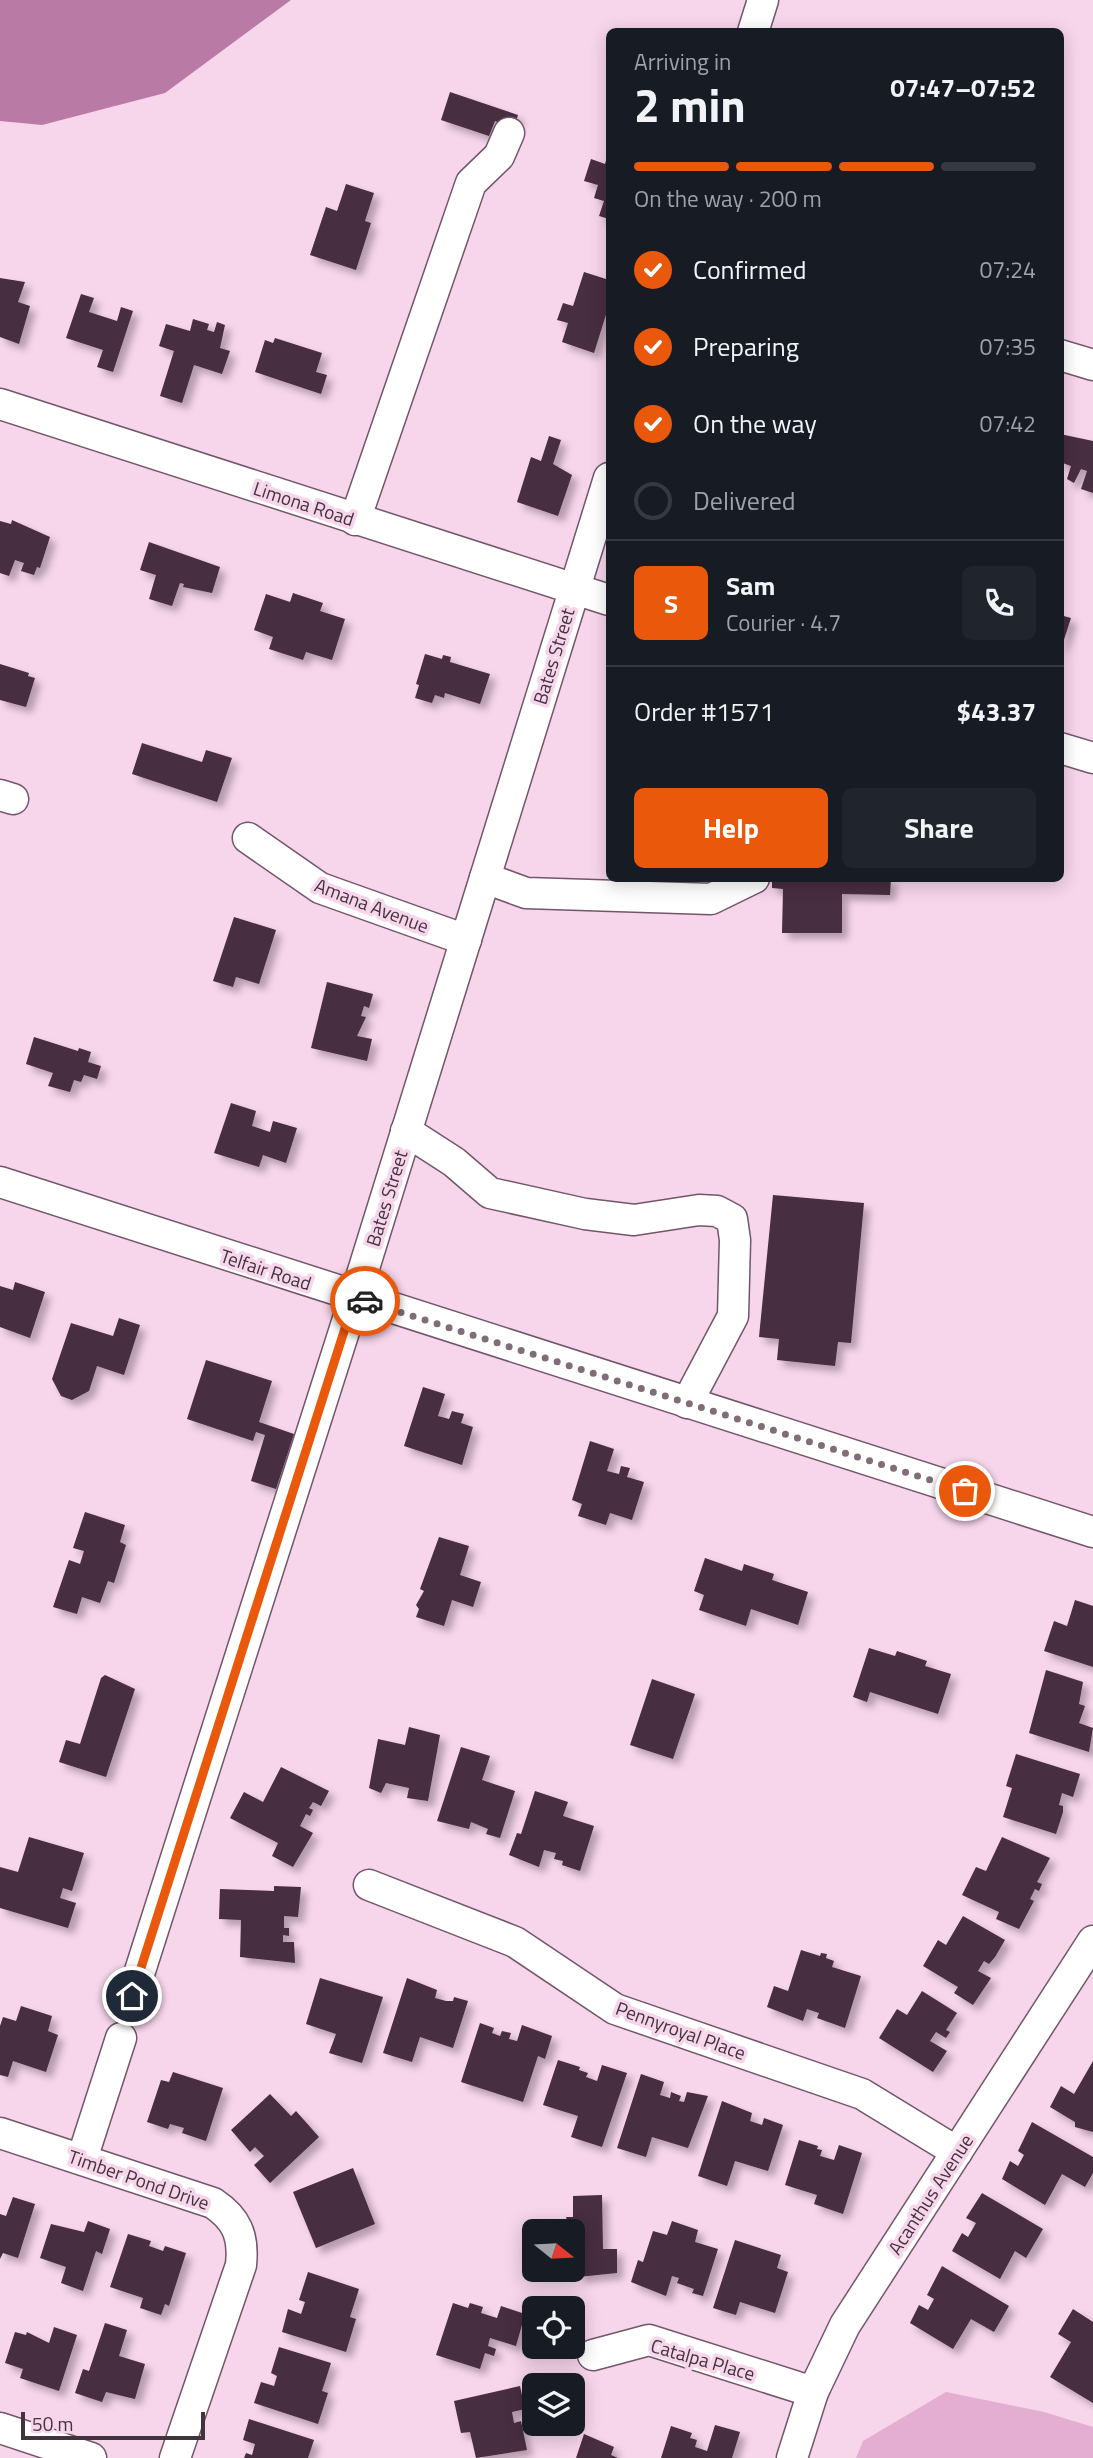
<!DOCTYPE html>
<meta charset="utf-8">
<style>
:root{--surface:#171b24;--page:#20242c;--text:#f1f3f6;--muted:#9ea1a6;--line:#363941;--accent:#ea580c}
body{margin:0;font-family:"Titillium Web",sans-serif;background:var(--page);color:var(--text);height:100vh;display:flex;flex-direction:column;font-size:26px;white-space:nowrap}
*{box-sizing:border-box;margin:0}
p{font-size:23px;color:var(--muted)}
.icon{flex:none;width:38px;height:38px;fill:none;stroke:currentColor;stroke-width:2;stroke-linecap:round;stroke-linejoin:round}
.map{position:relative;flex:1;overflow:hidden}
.side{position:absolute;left:606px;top:28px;width:458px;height:854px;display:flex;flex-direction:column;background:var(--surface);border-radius:10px;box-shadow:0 4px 18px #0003}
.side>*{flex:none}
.needle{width:46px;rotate:108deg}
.fabs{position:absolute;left:522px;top:2219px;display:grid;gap:14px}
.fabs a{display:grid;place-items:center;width:63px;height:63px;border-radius:10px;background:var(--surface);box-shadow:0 4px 18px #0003;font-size:35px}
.scale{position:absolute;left:21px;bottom:18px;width:184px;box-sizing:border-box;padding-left:7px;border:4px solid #42343d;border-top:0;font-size:19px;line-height:24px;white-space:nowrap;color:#42343d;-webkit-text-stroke:5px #f7d5eb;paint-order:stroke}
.pin{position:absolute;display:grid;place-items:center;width:60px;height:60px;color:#fff;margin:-30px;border:4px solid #fff;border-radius:50%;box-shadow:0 2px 7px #0007}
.courier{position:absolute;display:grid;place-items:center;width:70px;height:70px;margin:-35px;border:5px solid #ea580c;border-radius:50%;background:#fff;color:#222;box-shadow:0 2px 9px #0007}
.headline em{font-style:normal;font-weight:700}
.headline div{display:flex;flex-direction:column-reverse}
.headline{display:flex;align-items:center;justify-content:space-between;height:119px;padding:0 28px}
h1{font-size:46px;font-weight:700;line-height:52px}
.bar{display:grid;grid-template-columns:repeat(4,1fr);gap:10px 7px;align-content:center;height:84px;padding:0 28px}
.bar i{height:9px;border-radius:5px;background:var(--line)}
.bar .current{background:var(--accent)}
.bar p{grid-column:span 4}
.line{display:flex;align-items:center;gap:18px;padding:0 28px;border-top:2px solid var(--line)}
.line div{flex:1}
.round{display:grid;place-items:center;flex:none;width:74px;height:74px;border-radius:10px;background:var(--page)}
ol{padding:0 28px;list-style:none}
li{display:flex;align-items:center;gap:21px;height:77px}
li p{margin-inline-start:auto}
li .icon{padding:7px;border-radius:50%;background:var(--accent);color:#fff;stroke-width:4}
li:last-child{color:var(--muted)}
li i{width:38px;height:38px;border:4px solid var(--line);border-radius:50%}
.primary-button{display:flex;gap:14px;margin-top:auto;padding:14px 28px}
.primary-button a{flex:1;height:80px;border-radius:10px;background:var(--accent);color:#fff;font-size:28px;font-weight:700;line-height:80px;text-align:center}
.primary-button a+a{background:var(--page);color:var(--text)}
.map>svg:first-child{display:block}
.green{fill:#e4add2}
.water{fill:#b97ba5}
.building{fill:#472d3f;filter:url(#shadow)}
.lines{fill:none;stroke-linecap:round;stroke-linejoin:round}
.minor-casing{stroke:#725669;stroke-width:33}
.minor{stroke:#fff;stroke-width:30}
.done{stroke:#816c7a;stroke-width:7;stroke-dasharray:0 12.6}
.route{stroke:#ea580c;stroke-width:9}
.labels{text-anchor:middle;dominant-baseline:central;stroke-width:7;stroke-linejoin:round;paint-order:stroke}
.street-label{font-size:19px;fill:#42343d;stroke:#f7d5eb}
</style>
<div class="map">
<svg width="1093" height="2458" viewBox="0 0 1093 2458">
<defs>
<filter id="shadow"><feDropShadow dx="6" dy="6" stdDeviation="3.5" flood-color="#0004"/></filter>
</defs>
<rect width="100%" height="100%" fill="#f7d5eb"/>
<!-- green -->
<path class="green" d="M 946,2392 L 1044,2412 L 1093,2427 L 1093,2458 L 856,2458 L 863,2441 Z"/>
<!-- water -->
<path class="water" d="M 0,0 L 291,0 L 165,93 L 42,125 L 0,121 Z"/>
<!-- building -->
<g class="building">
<path d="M 450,92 L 518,115 L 514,128 L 495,121 L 489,136 L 441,120 Z"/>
<path d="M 608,154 L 609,154 L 609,219 L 599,216 L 604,201 L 594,198 L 598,185 L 584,181 L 591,159 L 605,164 Z"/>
<path d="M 346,184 L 374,193 L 365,221 L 371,223 L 356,270 L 310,255 L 326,207 L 337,211 Z"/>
<path d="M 584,272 L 609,280 L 609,305 L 594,353 L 562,342 L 568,323 L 557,320 L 563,303 L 573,306 Z"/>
<path d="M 0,278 L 25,282 L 18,302 L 30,306 L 19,344 L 0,337 Z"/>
<path d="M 81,294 L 94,298 L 89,312 L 117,321 L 121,307 L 133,311 L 113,372 L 97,367 L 103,350 L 66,338 Z"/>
<path d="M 193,319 L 209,324 L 207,330 L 214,332 L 217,322 L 225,325 L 220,348 L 230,351 L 222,374 L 194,365 L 182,403 L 160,396 L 174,351 L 159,346 L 166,324 L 190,331 Z"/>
<path d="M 275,338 L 322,353 L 316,372 L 327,375 L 321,394 L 255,372 L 265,340 L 273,343 Z"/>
<path d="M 1060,434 L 1093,441 L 1093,493 L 1081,489 L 1087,471 L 1081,469 L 1074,483 L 1067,479 L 1071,466 L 1060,462 Z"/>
<path d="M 549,436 L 561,440 L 553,464 L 572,475 L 558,516 L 517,502 L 531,457 L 541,461 Z"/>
<path d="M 12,520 L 50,537 L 40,568 L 37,567 L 34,575 L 21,571 L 24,563 L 15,560 L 9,576 L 0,573 L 0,521 L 11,524 Z"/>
<path d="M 149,542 L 220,567 L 212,593 L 183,587 L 184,584 L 180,583 L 172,606 L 149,599 L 156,575 L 140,570 Z"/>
<path d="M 293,593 L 323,603 L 320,611 L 345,619 L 332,660 L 306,652 L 303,660 L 269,649 L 273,637 L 254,630 L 266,594 L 290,602 Z"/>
<path d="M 1060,615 L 1071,618 L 1061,649 L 1060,649 Z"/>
<path d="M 425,654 L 442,659 L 443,655 L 451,657 L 450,662 L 490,674 L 480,704 L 445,693 L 444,698 L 435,695 L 432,703 L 415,698 L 419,685 L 416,684 Z"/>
<path d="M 0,664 L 29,673 L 28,676 L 35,678 L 26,707 L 0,700 Z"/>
<path d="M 142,743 L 202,762 L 206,750 L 232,758 L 217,802 L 132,774 Z"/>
<path d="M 772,878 L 891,878 L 890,895 L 842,894 L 842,933 L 782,933 L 783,889 L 772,888 Z"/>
<path d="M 234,917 L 276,930 L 259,984 L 236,977 L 233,987 L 213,981 Z"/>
<path d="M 327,982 L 373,994 L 369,1008 L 364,1006 L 361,1016 L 366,1017 L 357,1036 L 372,1039 L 367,1061 L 311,1048 Z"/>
<path d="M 34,1037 L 78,1051 L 79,1048 L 91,1052 L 88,1062 L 101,1066 L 97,1079 L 84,1075 L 81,1082 L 74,1080 L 70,1092 L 48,1086 L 53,1073 L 26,1064 Z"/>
<path d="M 231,1103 L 256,1111 L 252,1126 L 270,1132 L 273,1121 L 297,1128 L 286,1163 L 263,1155 L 259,1167 L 214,1153 Z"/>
<path d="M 773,1195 L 864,1203 L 851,1343 L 838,1342 L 835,1366 L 777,1360 L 779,1339 L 759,1337 Z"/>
<path d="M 15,1282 L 45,1292 L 30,1338 L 0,1327 L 0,1286 L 13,1290 Z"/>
<path d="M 119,1318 L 140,1325 L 124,1375 L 97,1366 L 89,1391 L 72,1400 L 61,1396 L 52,1379 L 71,1323 L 113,1336 Z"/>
<path d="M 206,1360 L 272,1381 L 259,1422 L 294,1434 L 276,1489 L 251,1481 L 265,1435 L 256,1432 L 253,1441 L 187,1419 Z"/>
<path d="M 423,1387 L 445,1394 L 438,1416 L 449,1419 L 452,1411 L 464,1414 L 461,1423 L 473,1427 L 462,1465 L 404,1446 Z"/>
<path d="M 590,1441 L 614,1449 L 607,1471 L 619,1474 L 621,1466 L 630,1468 L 627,1477 L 644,1482 L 632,1520 L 610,1513 L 606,1525 L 578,1516 L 582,1504 L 572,1500 Z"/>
<path d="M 85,1512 L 125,1525 L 120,1542 L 126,1545 L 114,1583 L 108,1581 L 100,1603 L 82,1597 L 77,1614 L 53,1607 L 69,1560 L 80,1564 L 84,1551 L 73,1548 Z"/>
<path d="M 439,1537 L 469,1546 L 460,1575 L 481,1582 L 473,1607 L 452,1600 L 444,1626 L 416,1617 L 419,1609 L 416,1605 L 424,1591 L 420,1589 Z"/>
<path d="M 705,1558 L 742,1571 L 744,1564 L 774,1574 L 772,1580 L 808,1592 L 798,1625 L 751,1609 L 746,1626 L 699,1610 L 704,1595 L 694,1591 Z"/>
<path d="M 1075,1600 L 1093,1606 L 1093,1667 L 1044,1651 L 1054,1621 L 1067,1626 Z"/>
<path d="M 869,1648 L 895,1656 L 897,1651 L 927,1661 L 925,1666 L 951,1674 L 938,1714 L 870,1692 L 867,1702 L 853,1697 Z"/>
<path d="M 1046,1670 L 1083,1682 L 1079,1704 L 1085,1706 L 1079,1723 L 1093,1728 L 1089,1752 L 1029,1733 Z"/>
<path d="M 105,1675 L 135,1689 L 106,1777 L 59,1762 L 66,1740 L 80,1744 L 101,1678 Z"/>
<path d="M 652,1679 L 695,1694 L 673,1759 L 630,1745 Z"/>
<path d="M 409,1727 L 440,1735 L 428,1801 L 407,1798 L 409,1788 L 386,1783 L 381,1793 L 369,1788 L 378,1739 L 405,1745 Z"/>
<path d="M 461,1747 L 490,1756 L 482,1780 L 515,1791 L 500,1838 L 486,1834 L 488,1829 L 471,1822 L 469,1829 L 437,1821 Z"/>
<path d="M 1016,1754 L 1080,1774 L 1073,1797 L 1062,1793 L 1059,1805 L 1063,1806 L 1063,1812 L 1056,1834 L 1003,1817 L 1012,1788 L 1006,1786 Z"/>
<path d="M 281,1767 L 329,1791 L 321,1806 L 313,1802 L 309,1808 L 313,1810 L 310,1816 L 306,1814 L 300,1826 L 313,1833 L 293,1867 L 272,1856 L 278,1843 L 230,1818 L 244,1792 L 263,1802 Z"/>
<path d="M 535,1791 L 568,1802 L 563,1816 L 594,1826 L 580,1871 L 562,1865 L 563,1861 L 554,1859 L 556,1853 L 544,1850 L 539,1867 L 509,1855 L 517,1833 L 521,1834 Z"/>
<path d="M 29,1837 L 84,1853 L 72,1891 L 63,1888 L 60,1898 L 76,1903 L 68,1928 L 0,1908 L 0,1867 L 18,1872 Z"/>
<path d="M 1002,1837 L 1050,1858 L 1037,1882 L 1042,1884 L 1039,1891 L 1035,1889 L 1030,1899 L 1034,1901 L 1019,1929 L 996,1919 L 999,1912 L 962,1895 L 976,1867 L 986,1871 Z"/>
<path d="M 274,1886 L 301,1887 L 298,1917 L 284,1916 L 284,1928 L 289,1928 L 289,1936 L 283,1935 L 283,1942 L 294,1942 L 295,1963 L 240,1957 L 241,1920 L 219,1919 L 220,1889 L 274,1891 Z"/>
<path d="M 963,1916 L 1005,1940 L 995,1957 L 989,1964 L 984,1961 L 978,1971 L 991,1978 L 973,2005 L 954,1993 L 958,1987 L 923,1966 L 938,1940 L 946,1945 Z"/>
<path d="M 801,1950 L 820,1956 L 821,1953 L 827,1954 L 826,1958 L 834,1961 L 832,1967 L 861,1976 L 845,2028 L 817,2018 L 819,2013 L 807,2009 L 803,2021 L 767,2007 L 774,1986 L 788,1991 Z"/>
<path d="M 320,1978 L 383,1997 L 362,2063 L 329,2053 L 336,2034 L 306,2024 Z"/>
<path d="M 407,1978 L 437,1990 L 435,1998 L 446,2001 L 453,2001 L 454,1997 L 468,2001 L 453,2048 L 420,2037 L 412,2062 L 383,2053 Z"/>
<path d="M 922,1991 L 957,2013 L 946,2030 L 950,2032 L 946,2038 L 936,2032 L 930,2041 L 947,2051 L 933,2072 L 879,2038 L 897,2009 L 907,2015 Z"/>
<path d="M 21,2006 L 52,2016 L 48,2031 L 58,2035 L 46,2072 L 13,2061 L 8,2077 L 0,2075 L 0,2026 L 3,2017 L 16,2021 Z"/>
<path d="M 480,2023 L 494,2028 L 492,2033 L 500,2036 L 502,2031 L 511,2033 L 509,2039 L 517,2041 L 522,2025 L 552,2036 L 545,2059 L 538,2056 L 523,2102 L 461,2082 Z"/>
<path d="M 558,2060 L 580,2067 L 579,2070 L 588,2073 L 586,2077 L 597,2081 L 602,2065 L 627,2073 L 602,2147 L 571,2137 L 578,2116 L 543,2105 Z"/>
<path d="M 1093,2061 L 1093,2132 L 1075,2127 L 1075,2122 L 1050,2107 L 1061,2086 L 1074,2094 Z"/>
<path d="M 173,2072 L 223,2088 L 206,2141 L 182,2133 L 184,2128 L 170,2124 L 168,2129 L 147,2122 L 161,2080 L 169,2082 Z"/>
<path d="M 641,2074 L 664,2082 L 660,2095 L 670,2098 L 671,2092 L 681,2096 L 679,2101 L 684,2102 L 687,2092 L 708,2096 L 688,2148 L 652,2137 L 646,2157 L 617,2148 Z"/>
<path d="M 270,2094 L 291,2116 L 296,2111 L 319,2137 L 270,2183 L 254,2165 L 264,2156 L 255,2147 L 250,2152 L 231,2130 Z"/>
<path d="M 722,2101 L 752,2113 L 750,2121 L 762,2125 L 764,2118 L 783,2125 L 768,2171 L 735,2161 L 727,2186 L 698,2176 Z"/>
<path d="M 1032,2122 L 1093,2157 L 1093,2173 L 1085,2187 L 1062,2174 L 1045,2205 L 1002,2179 L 1010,2161 L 1018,2166 L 1024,2155 L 1018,2151 Z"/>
<path d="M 799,2140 L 818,2146 L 817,2149 L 822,2150 L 820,2156 L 834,2160 L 839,2145 L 862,2153 L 843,2214 L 814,2204 L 817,2195 L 785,2185 Z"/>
<path d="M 353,2168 L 375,2224 L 316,2248 L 293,2192 Z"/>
<path d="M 982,2193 L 1043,2229 L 1026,2258 L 1015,2251 L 1000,2279 L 952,2251 L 962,2233 L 968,2237 L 976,2223 L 966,2218 Z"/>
<path d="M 602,2195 L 603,2249 L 617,2249 L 617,2273 L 578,2277 L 578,2263 L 572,2265 L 572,2231 L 532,2231 L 532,2221 L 567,2220 L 566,2217 L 573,2217 L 573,2196 Z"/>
<path d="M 13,2197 L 35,2204 L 18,2258 L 3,2253 L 0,2259 L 0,2214 L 6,2216 Z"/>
<path d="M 88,2221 L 110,2229 L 102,2254 L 96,2251 L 83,2291 L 61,2283 L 66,2267 L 40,2258 L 51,2224 L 84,2232 Z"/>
<path d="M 672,2221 L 698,2230 L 695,2242 L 718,2249 L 703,2296 L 692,2293 L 694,2289 L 677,2283 L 679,2278 L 672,2276 L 666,2296 L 631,2282 L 638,2260 L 643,2262 L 653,2231 L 667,2235 Z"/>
<path d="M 128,2234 L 151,2241 L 149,2246 L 163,2251 L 165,2246 L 186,2253 L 169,2306 L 165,2304 L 161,2315 L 140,2308 L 143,2298 L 110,2287 Z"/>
<path d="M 735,2240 L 781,2255 L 777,2268 L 788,2272 L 775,2313 L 740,2302 L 736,2315 L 713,2308 Z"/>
<path d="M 942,2266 L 1009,2306 L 994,2332 L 971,2319 L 953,2349 L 910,2323 L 919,2305 L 928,2310 L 934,2299 L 927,2295 Z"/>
<path d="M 308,2272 L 359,2289 L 350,2317 L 356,2319 L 346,2352 L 282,2332 L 288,2309 L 301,2314 L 305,2302 L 299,2300 Z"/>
<path d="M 453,2303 L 468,2308 L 470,2303 L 483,2307 L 481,2313 L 497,2318 L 501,2306 L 525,2314 L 516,2346 L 490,2338 L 488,2346 L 496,2349 L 494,2356 L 485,2353 L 480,2369 L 436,2355 Z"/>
<path d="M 1073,2309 L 1093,2322 L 1093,2403 L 1050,2377 L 1071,2342 L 1058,2334 Z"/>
<path d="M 105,2323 L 127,2330 L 119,2356 L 145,2364 L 135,2399 L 106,2392 L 102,2402 L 75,2393 L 83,2369 L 89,2371 Z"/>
<path d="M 54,2327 L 77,2335 L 59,2391 L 20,2378 L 23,2369 L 5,2363 L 15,2332 L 26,2335 L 27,2332 L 49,2343 Z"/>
<path d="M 279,2347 L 331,2363 L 322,2391 L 328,2393 L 318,2424 L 254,2403 L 261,2382 L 274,2386 L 277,2376 L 271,2373 Z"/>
<path d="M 520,2386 L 525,2409 L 512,2412 L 514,2423 L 521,2421 L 527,2450 L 476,2458 L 470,2432 L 461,2433 L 454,2401 Z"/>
<path d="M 249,2419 L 314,2440 L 308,2458 L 244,2458 L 246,2453 L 252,2455 L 255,2444 L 243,2440 Z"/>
<path d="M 715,2425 L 740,2432 L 732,2458 L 661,2458 L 671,2426 L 692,2433 L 690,2438 L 697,2440 L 695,2447 L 707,2451 Z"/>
<path d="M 584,2434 L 614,2447 L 611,2455 L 618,2458 L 576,2458 Z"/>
</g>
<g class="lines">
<defs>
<g id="minor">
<path d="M 753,32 L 763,0"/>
<path d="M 1060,355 L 1093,365"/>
<path d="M 0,404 L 609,600"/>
<path d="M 355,520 L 471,183 L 499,156 L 509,133"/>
<path d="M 1060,748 L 1093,758"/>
<path d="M 0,795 L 13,799"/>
<path d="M 248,838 L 320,888 L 466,940"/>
<path d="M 485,878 L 526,893 L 711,899 L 754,878"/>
<path d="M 406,1131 L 454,1162 L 490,1193 L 585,1214 L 634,1220 L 699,1210 L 717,1211 L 732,1219 L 735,1240 L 733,1316 L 687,1403"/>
<path d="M 0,1182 L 1093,1532"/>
<path d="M 369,1885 L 515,1942 L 615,2009 L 862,2094 L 957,2152"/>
<path d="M 132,1996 L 355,1297 L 609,478"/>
<path d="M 0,2133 L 213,2203 C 237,2219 244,2236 241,2265 L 175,2458"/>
<path d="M 82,2159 L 121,2038"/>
<path d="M 593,2355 L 649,2340 L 813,2392"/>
<path d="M 0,2428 L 91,2458"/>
<path d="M 792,2458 L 813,2392 L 845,2325 L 1093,1941"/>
</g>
</defs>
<!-- minor casing -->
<use href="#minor" class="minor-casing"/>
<!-- minor -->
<use href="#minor" class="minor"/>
</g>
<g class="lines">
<!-- done -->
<path class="done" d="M 365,1301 L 965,1491"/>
<!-- route -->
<path class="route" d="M 132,1996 L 355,1297 L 365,1301"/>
</g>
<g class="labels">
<!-- street labels -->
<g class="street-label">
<text transform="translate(304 503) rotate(18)">Limona Road</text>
<text transform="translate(553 656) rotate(-73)">Bates Street</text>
<text transform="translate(372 905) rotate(21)">Amana Avenue</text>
<text transform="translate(386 1198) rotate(-73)">Bates Street</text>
<text transform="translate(266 1269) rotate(18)">Telfair Road</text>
<text transform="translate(681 2030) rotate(20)">Pennyroyal Place</text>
<text transform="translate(139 2179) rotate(19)">Timber Pond Drive</text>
<text transform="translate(930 2194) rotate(-57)">Acanthus Avenue</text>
<text transform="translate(703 2359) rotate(16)">Catalpa Place</text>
</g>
</g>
</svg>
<div class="fabs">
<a><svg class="needle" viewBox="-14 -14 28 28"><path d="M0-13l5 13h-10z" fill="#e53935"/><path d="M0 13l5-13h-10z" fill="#9ea1a6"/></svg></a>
<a><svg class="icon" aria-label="locate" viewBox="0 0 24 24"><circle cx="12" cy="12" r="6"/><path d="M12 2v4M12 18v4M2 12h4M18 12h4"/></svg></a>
<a><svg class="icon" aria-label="layers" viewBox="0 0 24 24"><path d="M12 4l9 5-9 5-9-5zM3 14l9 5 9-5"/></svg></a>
</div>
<div class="scale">50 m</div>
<div class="pin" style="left:965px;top:1491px;background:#ea580c"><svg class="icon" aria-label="bag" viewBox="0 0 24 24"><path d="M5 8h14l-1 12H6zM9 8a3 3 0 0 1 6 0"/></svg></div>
<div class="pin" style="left:132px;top:1996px;background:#1f2937"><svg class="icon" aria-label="home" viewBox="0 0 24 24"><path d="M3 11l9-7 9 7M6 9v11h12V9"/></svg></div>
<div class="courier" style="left:365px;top:1301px"><svg class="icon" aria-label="car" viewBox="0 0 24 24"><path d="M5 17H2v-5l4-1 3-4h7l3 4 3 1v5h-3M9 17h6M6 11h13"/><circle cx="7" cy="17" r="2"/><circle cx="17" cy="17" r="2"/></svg></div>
<section class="side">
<div class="headline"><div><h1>2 min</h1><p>Arriving in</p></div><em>07:47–07:52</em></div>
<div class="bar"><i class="current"></i><i class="current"></i><i class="current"></i><i></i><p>On the way · 200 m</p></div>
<ol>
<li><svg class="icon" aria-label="check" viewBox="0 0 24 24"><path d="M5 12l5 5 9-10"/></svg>Confirmed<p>07:24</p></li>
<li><svg class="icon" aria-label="check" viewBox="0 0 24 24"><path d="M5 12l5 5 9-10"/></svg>Preparing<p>07:35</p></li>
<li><svg class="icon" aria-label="check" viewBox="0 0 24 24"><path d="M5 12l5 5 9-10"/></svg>On the way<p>07:42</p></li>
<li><i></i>Delivered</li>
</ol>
<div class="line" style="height:126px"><b class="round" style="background:var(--accent);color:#fff">S</b><div><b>Sam</b><p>Courier · 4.7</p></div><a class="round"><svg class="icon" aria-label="phone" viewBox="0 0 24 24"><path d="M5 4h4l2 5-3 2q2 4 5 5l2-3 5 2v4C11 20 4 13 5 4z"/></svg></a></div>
<div class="line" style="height:91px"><div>Order #1571</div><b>$43.37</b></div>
<div class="primary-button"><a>Help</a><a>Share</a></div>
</section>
</div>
